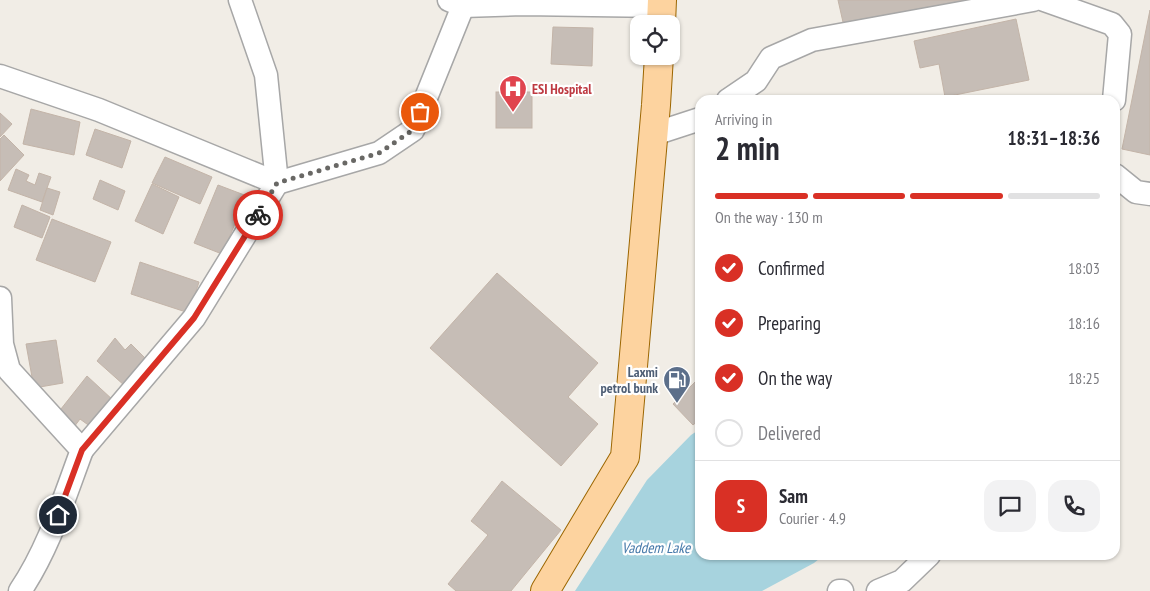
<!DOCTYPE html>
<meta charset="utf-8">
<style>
:root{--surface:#fff;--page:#f2f2f3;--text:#2b2b33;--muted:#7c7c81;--line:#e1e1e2;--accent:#d93025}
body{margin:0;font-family:"PT Sans Narrow",sans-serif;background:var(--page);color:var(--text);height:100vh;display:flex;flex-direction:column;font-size:19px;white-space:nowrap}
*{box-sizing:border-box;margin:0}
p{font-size:16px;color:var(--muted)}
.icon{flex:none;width:28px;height:28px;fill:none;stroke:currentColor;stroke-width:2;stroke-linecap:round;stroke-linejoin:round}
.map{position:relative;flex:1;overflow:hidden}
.sheet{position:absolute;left:695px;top:95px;width:425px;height:465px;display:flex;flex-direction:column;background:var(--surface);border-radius:15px;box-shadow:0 1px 4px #0004}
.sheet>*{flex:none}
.controls{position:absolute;left:630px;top:15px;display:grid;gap:10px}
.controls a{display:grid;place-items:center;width:50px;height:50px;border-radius:10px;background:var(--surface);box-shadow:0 1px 4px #0004;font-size:25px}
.pin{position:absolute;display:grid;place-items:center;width:42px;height:42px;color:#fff;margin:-21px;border:2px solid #fff;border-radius:50%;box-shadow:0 1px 5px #0007}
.courier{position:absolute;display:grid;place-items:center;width:50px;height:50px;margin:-25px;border:4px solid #d93025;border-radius:50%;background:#fff;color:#222;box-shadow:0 1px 6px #0007}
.head em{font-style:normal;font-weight:800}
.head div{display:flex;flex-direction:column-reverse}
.head{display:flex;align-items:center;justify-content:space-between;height:85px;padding:0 20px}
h1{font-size:32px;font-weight:800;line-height:38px}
.bar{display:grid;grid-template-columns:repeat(4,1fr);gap:8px 5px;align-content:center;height:60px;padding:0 20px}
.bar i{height:6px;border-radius:4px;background:var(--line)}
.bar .selected{background:var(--accent)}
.bar p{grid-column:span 4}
.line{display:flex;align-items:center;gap:12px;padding:0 20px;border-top:1px solid var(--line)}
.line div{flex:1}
.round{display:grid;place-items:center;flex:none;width:52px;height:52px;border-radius:15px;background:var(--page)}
ol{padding:0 20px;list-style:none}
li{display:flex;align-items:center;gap:15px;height:55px}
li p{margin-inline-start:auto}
li .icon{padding:5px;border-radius:50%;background:var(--accent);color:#fff;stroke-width:4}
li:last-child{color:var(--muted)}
li i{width:28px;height:28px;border:2px solid var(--line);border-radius:50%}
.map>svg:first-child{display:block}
.water{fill:#a7d3de}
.building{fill:#c6bdb6;stroke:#c3b4a8}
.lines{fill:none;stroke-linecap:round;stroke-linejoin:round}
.minor-casing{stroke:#a7a7a7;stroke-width:25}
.primary-casing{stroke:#9c6600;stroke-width:30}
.minor{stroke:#fff;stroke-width:22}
.primary{stroke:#fdd39f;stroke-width:28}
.done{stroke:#696865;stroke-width:5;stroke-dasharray:0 9}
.route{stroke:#d93025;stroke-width:6}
.labels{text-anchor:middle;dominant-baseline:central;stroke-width:4.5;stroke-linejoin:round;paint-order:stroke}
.health-label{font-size:14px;font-weight:bold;fill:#be3a42;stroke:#fff;text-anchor:start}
.service-label{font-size:14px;font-weight:bold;fill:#4e5e75;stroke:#fff;text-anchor:end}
.water-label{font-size:15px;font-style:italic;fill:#477aaa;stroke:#fff}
</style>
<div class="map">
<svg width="1150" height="591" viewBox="0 0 1150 591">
<rect width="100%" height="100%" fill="#f1ede6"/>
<!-- water -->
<path class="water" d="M 700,429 L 700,555 L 824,555 L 814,563 L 762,591 L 575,591 L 647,480 L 691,435 Z"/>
<!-- building -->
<g class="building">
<path d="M 838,0 L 988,0 L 845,31 Z"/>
<path d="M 1150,10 L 1150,155 L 1122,149 Z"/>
<path d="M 1016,19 L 1029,80 L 945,97 L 939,64 L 920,68 L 914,41 Z"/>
<path d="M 553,27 L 593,28 L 592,66 L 551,64 Z"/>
<rect x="496" y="92" width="36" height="36"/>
<path d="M 31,109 L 80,122 L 74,155 L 23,144 Z"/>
<path d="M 0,113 L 12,124 L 0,137 Z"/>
<path d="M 95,129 L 131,141 L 122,168 L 86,155 Z"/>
<path d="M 4,135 L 24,155 L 0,181 L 0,139 Z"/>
<path d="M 165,157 L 212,177 L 200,204 L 152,183 Z"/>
<path d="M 16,169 L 29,175 L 26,181 L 35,185 L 39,173 L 51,177 L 42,202 L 8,190 Z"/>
<path d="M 100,180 L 125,191 L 118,210 L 93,199 Z"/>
<path d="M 152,184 L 179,197 L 163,234 L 135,221 Z"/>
<path d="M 218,185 L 247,196 L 222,254 L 194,243 Z"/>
<path d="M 47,188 L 60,192 L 53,215 L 40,210 Z"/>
<path d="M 22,205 L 50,217 L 42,238 L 14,227 Z"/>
<path d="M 52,219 L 111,242 L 95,282 L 36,260 Z"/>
<path d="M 140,262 L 199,282 L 189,313 L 131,294 Z"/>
<path d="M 497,273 L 598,363 L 568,397 L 598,424 L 561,466 L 430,348 Z"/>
<path d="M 115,338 L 125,350 L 131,344 L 146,359 L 125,386 L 97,361 Z"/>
<path d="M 56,340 L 63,383 L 34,388 L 26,344 Z"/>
<path d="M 87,376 L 114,401 L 91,427 L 80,419 L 74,427 L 57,414 Z"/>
<path d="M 700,377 L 700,419 L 693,425 L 673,404 Z"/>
<path d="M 502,481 L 561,530 L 511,591 L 456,591 L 448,584 L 488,535 L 471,521 Z"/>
</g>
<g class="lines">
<defs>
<g id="minor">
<path d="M 449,0 L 463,6 L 523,4 L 662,6"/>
<path d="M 1044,0 L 1112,24 L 1120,34 L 1114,100"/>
<path d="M 0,76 L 99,110 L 277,183 L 379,153 L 413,130 L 463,6"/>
<path d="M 728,100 L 756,81 L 771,58 L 812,40 L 1033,0"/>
<path d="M 654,134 L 700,119"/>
<path d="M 1115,175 L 1136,192 L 1150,194"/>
<path d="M 0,298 L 2,344 L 9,370 L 82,450 C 64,498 49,548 20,591"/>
<path d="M 82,450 L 194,318 L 277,183 L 266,75 L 240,0"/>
<path d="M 839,591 L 842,591"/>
<path d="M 878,591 L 902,581 L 929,555"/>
</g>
<g id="primary">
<path d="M 661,24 L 662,0"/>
<path d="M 545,591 L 625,457 L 656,105 L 659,56"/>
</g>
</defs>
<!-- minor casing -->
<use href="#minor" class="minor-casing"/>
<!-- primary casing -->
<use href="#primary" class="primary-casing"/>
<!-- minor -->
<use href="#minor" class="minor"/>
<!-- primary -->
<use href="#primary" class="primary"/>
</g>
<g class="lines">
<!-- done -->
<path class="done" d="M 258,215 L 277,183 L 379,153 L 413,130 L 420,112"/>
<!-- route -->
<path class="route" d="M 58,515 L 82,450 L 194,318 L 258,215"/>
</g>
<!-- icons -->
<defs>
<symbol id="hospital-pin" viewBox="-11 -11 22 30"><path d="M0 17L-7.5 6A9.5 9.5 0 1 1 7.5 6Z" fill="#e0444e" stroke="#fff"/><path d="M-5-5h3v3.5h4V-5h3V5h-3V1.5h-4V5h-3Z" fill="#fff"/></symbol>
<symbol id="fuel-pin" viewBox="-11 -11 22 30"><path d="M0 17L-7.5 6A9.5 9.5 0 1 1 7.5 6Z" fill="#5c6f8a" stroke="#fff"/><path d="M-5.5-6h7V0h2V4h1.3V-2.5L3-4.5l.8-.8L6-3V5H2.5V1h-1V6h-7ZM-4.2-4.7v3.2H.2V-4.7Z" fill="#fff"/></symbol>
</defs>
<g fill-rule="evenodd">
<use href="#hospital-pin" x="497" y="73" width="32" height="43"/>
<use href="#fuel-pin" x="661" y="364" width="32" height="43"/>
</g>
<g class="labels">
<!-- health labels -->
<g class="health-label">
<text x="532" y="89">ESI Hospital</text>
</g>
<!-- service labels -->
<g class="service-label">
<text x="658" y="372">Laxmi<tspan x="658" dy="16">petrol bunk</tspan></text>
</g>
<!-- water labels -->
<g class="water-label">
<text x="656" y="547">Vaddem Lake</text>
</g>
</g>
</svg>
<div class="controls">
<a><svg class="icon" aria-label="locate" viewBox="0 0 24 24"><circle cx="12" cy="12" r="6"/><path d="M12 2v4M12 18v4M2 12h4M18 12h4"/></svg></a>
</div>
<div class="pin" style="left:420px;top:112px;background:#ea580c"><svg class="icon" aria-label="bag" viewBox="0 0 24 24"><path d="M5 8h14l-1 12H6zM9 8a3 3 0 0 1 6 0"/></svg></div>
<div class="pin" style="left:58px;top:515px;background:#1f2937"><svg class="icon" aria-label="home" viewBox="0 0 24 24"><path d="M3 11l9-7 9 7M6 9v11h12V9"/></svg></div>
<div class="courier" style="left:258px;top:215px"><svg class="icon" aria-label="bike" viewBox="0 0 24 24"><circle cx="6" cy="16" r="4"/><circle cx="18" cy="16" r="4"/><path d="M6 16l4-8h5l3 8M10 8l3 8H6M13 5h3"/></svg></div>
<section class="sheet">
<div class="head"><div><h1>2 min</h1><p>Arriving in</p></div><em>18:31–18:36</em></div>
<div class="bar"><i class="selected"></i><i class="selected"></i><i class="selected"></i><i></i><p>On the way · 130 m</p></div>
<ol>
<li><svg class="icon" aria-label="check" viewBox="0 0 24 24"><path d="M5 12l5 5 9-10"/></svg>Confirmed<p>18:03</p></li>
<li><svg class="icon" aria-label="check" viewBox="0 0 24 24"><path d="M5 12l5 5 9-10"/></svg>Preparing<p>18:16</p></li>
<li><svg class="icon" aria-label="check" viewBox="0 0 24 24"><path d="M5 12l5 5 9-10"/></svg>On the way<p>18:25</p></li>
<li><i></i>Delivered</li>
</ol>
<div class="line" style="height:90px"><b class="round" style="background:var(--accent);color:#fff">S</b><div><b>Sam</b><p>Courier · 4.9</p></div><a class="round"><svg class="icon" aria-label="chat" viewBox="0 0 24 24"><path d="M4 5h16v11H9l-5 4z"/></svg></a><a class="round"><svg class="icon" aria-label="phone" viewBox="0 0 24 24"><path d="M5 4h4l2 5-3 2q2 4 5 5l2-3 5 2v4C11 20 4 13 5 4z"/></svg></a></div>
</section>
</div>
